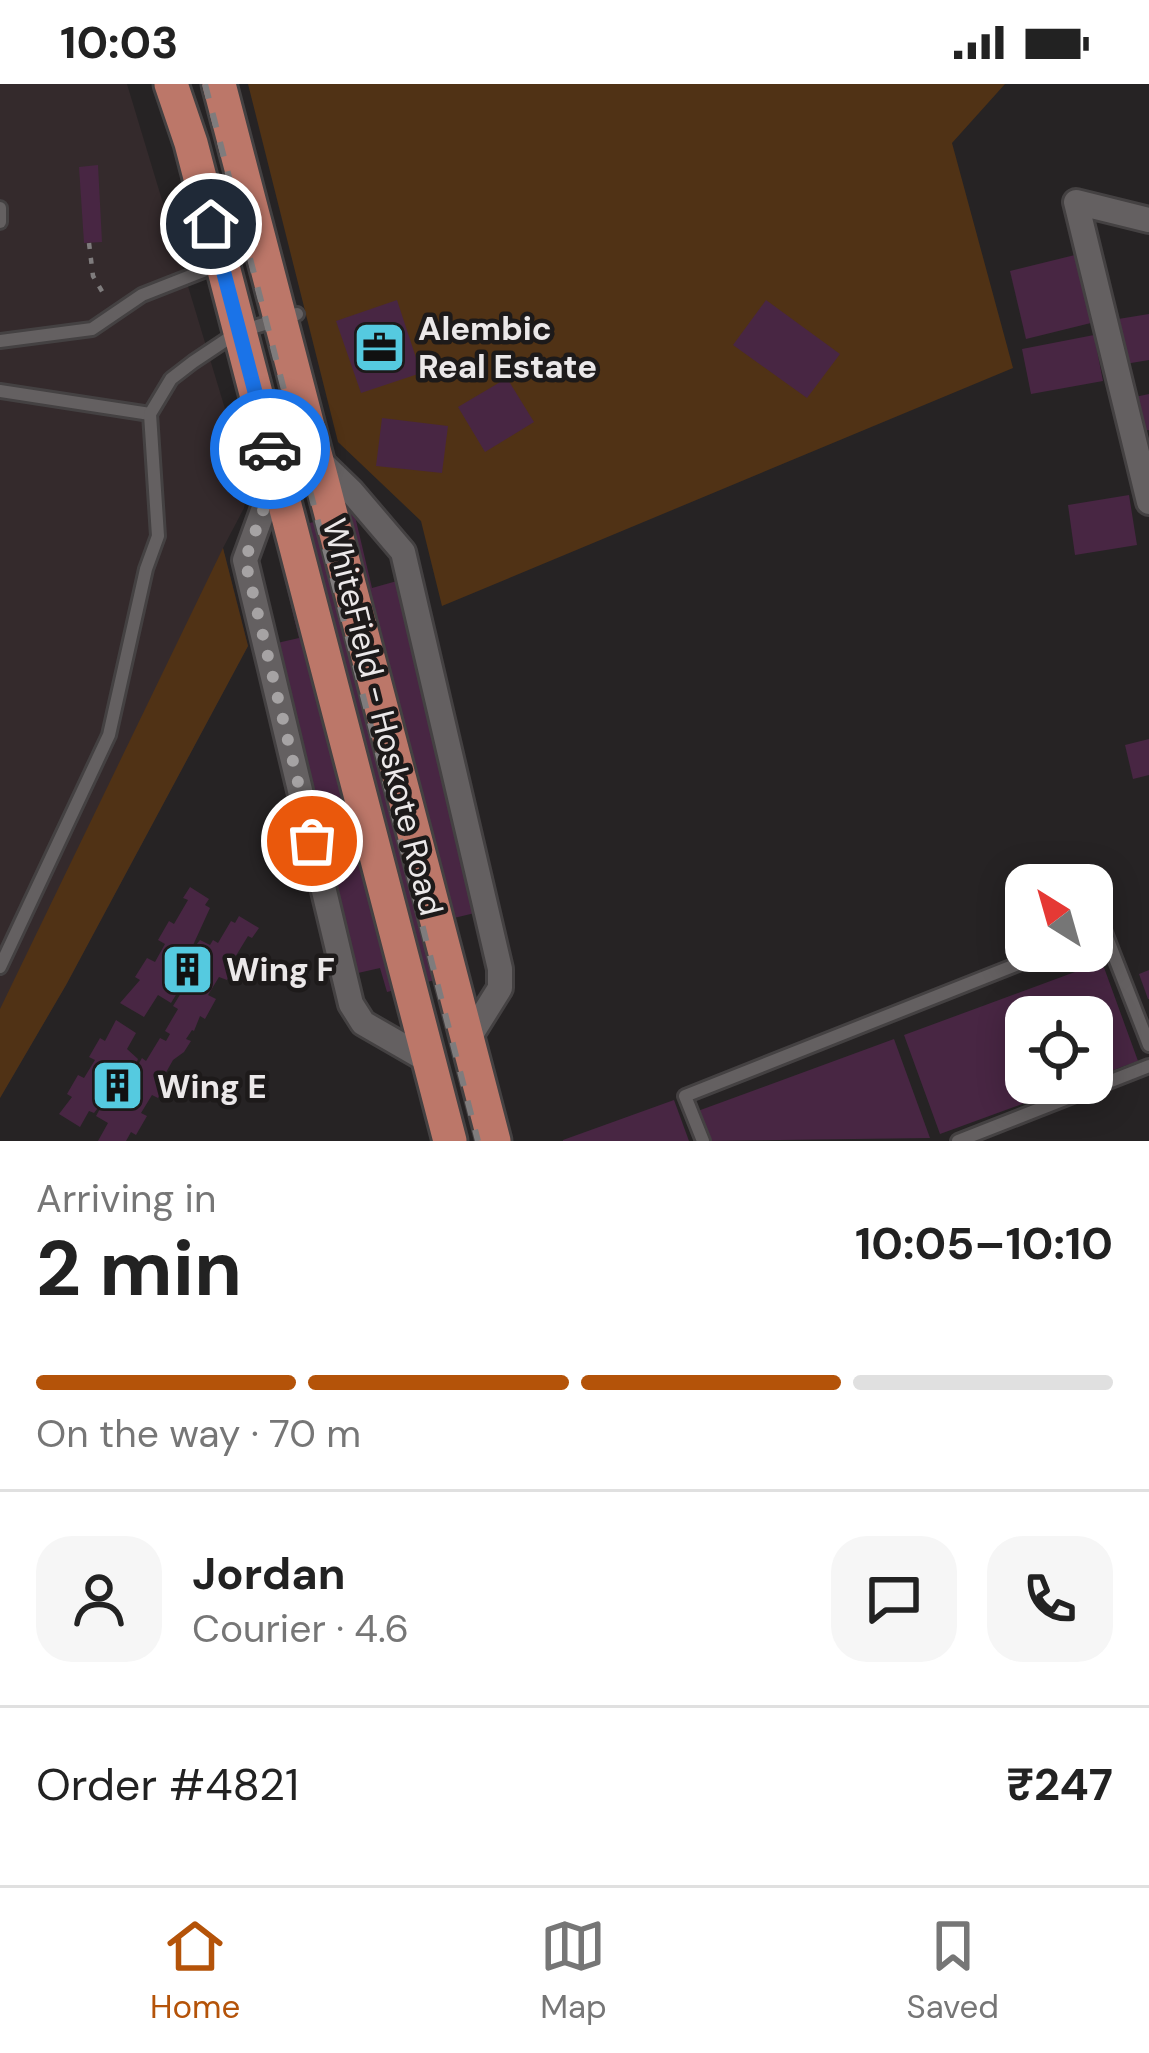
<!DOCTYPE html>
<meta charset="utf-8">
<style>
:root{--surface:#fff;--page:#f6f6f6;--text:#222;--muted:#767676;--line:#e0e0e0;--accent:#b45309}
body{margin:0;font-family:"DM Sans",sans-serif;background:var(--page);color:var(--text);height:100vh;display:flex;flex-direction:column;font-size:45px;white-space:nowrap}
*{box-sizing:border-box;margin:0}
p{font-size:39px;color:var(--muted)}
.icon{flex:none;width:66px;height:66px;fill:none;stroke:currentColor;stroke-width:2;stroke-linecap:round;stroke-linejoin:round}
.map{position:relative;height:1057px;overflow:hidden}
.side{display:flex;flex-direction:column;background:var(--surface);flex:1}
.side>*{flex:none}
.needle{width:78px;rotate:323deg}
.tools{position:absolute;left:1005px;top:780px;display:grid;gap:24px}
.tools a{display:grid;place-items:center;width:108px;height:108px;border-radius:24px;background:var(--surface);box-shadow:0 6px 30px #0003;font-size:60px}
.pin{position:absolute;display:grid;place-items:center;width:102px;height:102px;color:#fff;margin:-51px;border:6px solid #fff;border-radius:50%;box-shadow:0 3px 12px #0007}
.courier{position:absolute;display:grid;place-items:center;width:120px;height:120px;margin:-60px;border:9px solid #1a73e8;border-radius:50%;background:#fff;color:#222;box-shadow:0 3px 15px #0007}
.headline em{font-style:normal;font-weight:700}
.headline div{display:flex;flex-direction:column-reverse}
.headline{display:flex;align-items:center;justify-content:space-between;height:204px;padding:0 36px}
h1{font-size:78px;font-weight:700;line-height:90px}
.bar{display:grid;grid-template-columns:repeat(4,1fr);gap:18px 12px;align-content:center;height:144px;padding:0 36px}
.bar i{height:15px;border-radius:9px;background:var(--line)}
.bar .current{background:var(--accent)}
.bar p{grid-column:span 4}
.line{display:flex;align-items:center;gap:30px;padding:0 36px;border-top:3px solid var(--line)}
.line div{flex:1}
.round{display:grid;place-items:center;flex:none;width:126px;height:126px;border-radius:36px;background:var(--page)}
.status{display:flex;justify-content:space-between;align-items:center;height:84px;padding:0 60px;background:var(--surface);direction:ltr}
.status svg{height:33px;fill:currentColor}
.tab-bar{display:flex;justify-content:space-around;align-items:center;height:168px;border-top:3px solid var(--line);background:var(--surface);font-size:33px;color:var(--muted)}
.tab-bar a{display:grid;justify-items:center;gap:6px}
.tab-bar .current{color:var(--accent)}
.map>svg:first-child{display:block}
.built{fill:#342a2c}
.green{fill:#503215}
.building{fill:#482643}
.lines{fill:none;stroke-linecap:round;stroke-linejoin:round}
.service-casing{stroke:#444142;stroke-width:18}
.minor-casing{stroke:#444142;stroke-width:30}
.primary-casing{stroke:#444142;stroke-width:39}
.path{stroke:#7f7c7d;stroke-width:4.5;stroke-dasharray:6 9;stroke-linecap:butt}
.service{stroke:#646061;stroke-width:12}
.minor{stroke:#646061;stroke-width:24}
.primary{stroke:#bc7769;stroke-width:33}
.rail{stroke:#7f7c7d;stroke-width:6;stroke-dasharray:15 15;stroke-linecap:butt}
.done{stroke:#a6a3a4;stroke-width:12;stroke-dasharray:0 21.6}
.route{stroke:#1a73e8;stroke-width:15}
.labels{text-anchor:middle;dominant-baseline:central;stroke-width:9;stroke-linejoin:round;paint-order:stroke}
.poi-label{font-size:33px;font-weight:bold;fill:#ebe8e9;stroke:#1d1a1a;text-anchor:start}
.street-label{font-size:33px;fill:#ebe8e9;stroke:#1d1a1a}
</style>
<div class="status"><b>10:03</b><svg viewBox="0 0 49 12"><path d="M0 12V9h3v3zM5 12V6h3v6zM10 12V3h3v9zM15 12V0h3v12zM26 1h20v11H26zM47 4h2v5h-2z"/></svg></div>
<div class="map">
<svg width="1149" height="1057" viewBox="0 0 1149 1057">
<rect width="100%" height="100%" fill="#262324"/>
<!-- built -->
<path class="built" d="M 0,0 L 127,0 L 248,401 L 244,424 L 223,464 L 248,562 L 66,901 L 0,1014 Z"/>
<!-- green -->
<g class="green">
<path d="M 248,0 L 1005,0 L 952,59 L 1013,284 L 442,522 L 421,437 L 338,358 Z"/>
<path d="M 223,464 L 248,562 L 66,901 L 0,1014 L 0,925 Z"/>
</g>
<!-- building -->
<g class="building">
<path d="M 98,81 L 102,158 L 84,159 L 79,83 Z"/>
<path d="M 1083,169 L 1099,237 L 1026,255 L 1010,187 Z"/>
<path d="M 397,216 L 421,289 L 361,309 L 336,237 Z"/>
<path d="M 766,216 L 840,270 L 807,314 L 733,261 Z"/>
<path d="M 1149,230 L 1149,276 L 1119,281 L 1112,236 Z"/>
<path d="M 1094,251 L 1103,297 L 1031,310 L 1022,265 Z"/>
<path d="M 507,294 L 534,338 L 485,368 L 458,323 Z"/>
<path d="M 1149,310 L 1149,346 L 1143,347 L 1135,313 Z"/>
<path d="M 382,334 L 448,342 L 442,389 L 376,382 Z"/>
<path d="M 1129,411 L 1137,461 L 1075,471 L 1068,421 Z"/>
<path d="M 354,428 L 372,504 L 397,497 L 479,828 L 454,834 L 467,888 L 387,908 L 380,884 L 358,889 L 277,559 L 299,554 L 273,448 Z"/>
<path d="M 1149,655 L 1149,691 L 1133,695 L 1125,661 Z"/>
<path d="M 190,803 L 209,815 L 205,821 L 210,824 L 189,870 L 200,856 L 210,861 L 213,856 L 218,859 L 231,837 L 235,839 L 239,832 L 259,844 L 252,854 L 248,852 L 234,875 L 238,878 L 227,896 L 219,893 L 208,911 L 216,915 L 205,935 L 200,932 L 194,947 L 192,946 L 186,955 L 191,957 L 184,968 L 173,976 L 164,992 L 169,995 L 158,1014 L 152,1011 L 141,1029 L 147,1032 L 136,1051 L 131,1048 L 126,1057 L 98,1057 L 108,1039 L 96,1032 L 107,1012 L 94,1029 L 89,1027 L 80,1043 L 59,1030 L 72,1013 L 67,1010 L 78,991 L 84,994 L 95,976 L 89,973 L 100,954 L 105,957 L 116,936 L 136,949 L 127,965 L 138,975 L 131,993 L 142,974 L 146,977 L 160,954 L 166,957 L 170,950 L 165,947 L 178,925 L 173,922 L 186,901 L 183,899 L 171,919 L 158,911 L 144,933 L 120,919 L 140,896 L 135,893 L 147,874 L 155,878 L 165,860 L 158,856 L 169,837 L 174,840 L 188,816 L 183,814 Z"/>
<path d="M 1102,878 L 1138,977 L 1092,994 L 1092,933 L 1026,933 L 1026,999 L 1077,1000 L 940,1050 L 904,951 Z"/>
<path d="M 1149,886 L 1149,915 L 1148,915 L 1139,890 Z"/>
<path d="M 894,955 L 930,1054 L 706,1057 L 695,1028 Z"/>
<path d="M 674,1016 L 689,1057 L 563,1057 L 563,1056 Z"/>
</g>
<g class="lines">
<defs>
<g id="service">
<path d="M 0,124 L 0,138"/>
<path d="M 0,257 L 92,245 L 142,211 L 221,180"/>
<path d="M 0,307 L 150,330"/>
<path d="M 1092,851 L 1104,846 L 1149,961"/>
<path d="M 0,883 L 109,651 L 146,485 L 158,452 L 150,330 L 171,295 L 193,278 L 238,248 L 297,230"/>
<path d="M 703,1057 L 685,1012 L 1051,867"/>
<path d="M 958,1057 L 1149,982"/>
</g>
<g id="minor">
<path d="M 1149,136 L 1076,118 L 1149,418"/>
<path d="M 319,376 L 351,407 L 403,468 L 500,885 L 500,904 L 467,957"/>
<path d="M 277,388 L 245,476 L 351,920 L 363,939 L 429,977"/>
</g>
<g id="primary">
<path d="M 171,0 L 191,59 L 450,1057"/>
<path d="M 219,0 L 494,1057"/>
</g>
</defs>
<!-- service casing -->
<use href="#service" class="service-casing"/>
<!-- minor casing -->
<use href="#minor" class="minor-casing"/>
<!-- primary casing -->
<use href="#primary" class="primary-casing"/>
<!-- path -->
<path class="path" d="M 89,159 L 93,192 L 106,214"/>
<!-- service -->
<use href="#service" class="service"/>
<!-- minor -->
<use href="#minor" class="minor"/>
<!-- primary -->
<use href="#primary" class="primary"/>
<!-- rail -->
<path class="rail" d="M 205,0 L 478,1057"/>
</g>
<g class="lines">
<!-- done -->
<path class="done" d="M 270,365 L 277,388 L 245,476 L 312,757"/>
<!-- route -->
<path class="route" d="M 211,140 L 270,365"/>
</g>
<!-- icons -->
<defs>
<symbol id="office-square" viewBox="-11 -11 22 22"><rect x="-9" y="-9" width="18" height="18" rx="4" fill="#55cae0" stroke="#1d1a1a"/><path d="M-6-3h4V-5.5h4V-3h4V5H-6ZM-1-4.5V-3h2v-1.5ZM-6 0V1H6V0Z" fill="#111"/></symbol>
<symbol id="building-square" viewBox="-11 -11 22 22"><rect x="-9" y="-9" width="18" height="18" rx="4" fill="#55cae0" stroke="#1d1a1a"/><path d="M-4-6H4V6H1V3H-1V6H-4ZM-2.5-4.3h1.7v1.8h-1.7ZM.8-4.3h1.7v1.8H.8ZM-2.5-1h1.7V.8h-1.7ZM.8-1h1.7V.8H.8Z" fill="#111"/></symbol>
</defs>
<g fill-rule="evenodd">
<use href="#office-square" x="350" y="234" width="59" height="59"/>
<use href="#building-square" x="158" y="856" width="59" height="59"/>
<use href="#building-square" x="88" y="972" width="59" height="59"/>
</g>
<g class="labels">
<!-- poi labels -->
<g class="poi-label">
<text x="418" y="244">Alembic<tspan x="418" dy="38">Real Estate</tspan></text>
<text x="226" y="885">Wing F</text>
<text x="157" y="1002">Wing E</text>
</g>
<!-- street labels -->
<g class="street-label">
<text transform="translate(383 633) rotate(76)">WhiteField - Hoskote Road</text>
</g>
</g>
</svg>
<div class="tools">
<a><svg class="needle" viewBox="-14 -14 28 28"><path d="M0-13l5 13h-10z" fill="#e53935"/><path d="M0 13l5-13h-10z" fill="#767676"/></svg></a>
<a><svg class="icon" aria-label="locate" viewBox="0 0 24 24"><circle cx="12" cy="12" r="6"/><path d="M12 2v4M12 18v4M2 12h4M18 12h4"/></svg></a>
</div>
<div class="pin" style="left:312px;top:757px;background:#ea580c"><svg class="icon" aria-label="bag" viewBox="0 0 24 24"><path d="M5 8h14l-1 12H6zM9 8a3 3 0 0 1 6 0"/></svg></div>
<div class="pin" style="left:211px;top:140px;background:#1f2937"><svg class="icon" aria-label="home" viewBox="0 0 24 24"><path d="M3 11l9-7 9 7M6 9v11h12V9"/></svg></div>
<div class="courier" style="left:270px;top:365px"><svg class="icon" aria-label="car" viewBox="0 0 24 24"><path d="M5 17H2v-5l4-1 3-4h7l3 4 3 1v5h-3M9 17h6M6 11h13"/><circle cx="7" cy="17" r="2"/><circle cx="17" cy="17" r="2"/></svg></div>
</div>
<section class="side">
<div class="headline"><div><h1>2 min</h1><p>Arriving in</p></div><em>10:05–10:10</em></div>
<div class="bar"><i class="current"></i><i class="current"></i><i class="current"></i><i></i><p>On the way · 70 m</p></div>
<div class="line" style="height:216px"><a class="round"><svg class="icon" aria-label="person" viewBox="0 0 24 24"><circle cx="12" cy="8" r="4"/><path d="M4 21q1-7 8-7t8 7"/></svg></a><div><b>Jordan</b><p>Courier · 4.6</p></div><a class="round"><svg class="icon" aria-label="chat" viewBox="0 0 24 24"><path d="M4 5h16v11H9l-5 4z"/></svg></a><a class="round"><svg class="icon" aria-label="phone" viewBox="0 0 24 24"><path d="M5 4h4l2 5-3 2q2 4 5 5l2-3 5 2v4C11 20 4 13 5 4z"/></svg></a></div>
<div class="line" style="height:156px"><div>Order #4821</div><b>₹247</b></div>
</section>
<nav class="tab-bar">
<a class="current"><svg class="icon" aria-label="home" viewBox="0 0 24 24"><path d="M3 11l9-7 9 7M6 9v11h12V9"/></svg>Home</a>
<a><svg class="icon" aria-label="map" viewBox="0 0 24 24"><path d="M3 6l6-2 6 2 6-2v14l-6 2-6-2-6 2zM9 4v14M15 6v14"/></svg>Map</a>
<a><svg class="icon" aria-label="saved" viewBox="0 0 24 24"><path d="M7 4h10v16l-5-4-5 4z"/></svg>Saved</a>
</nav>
